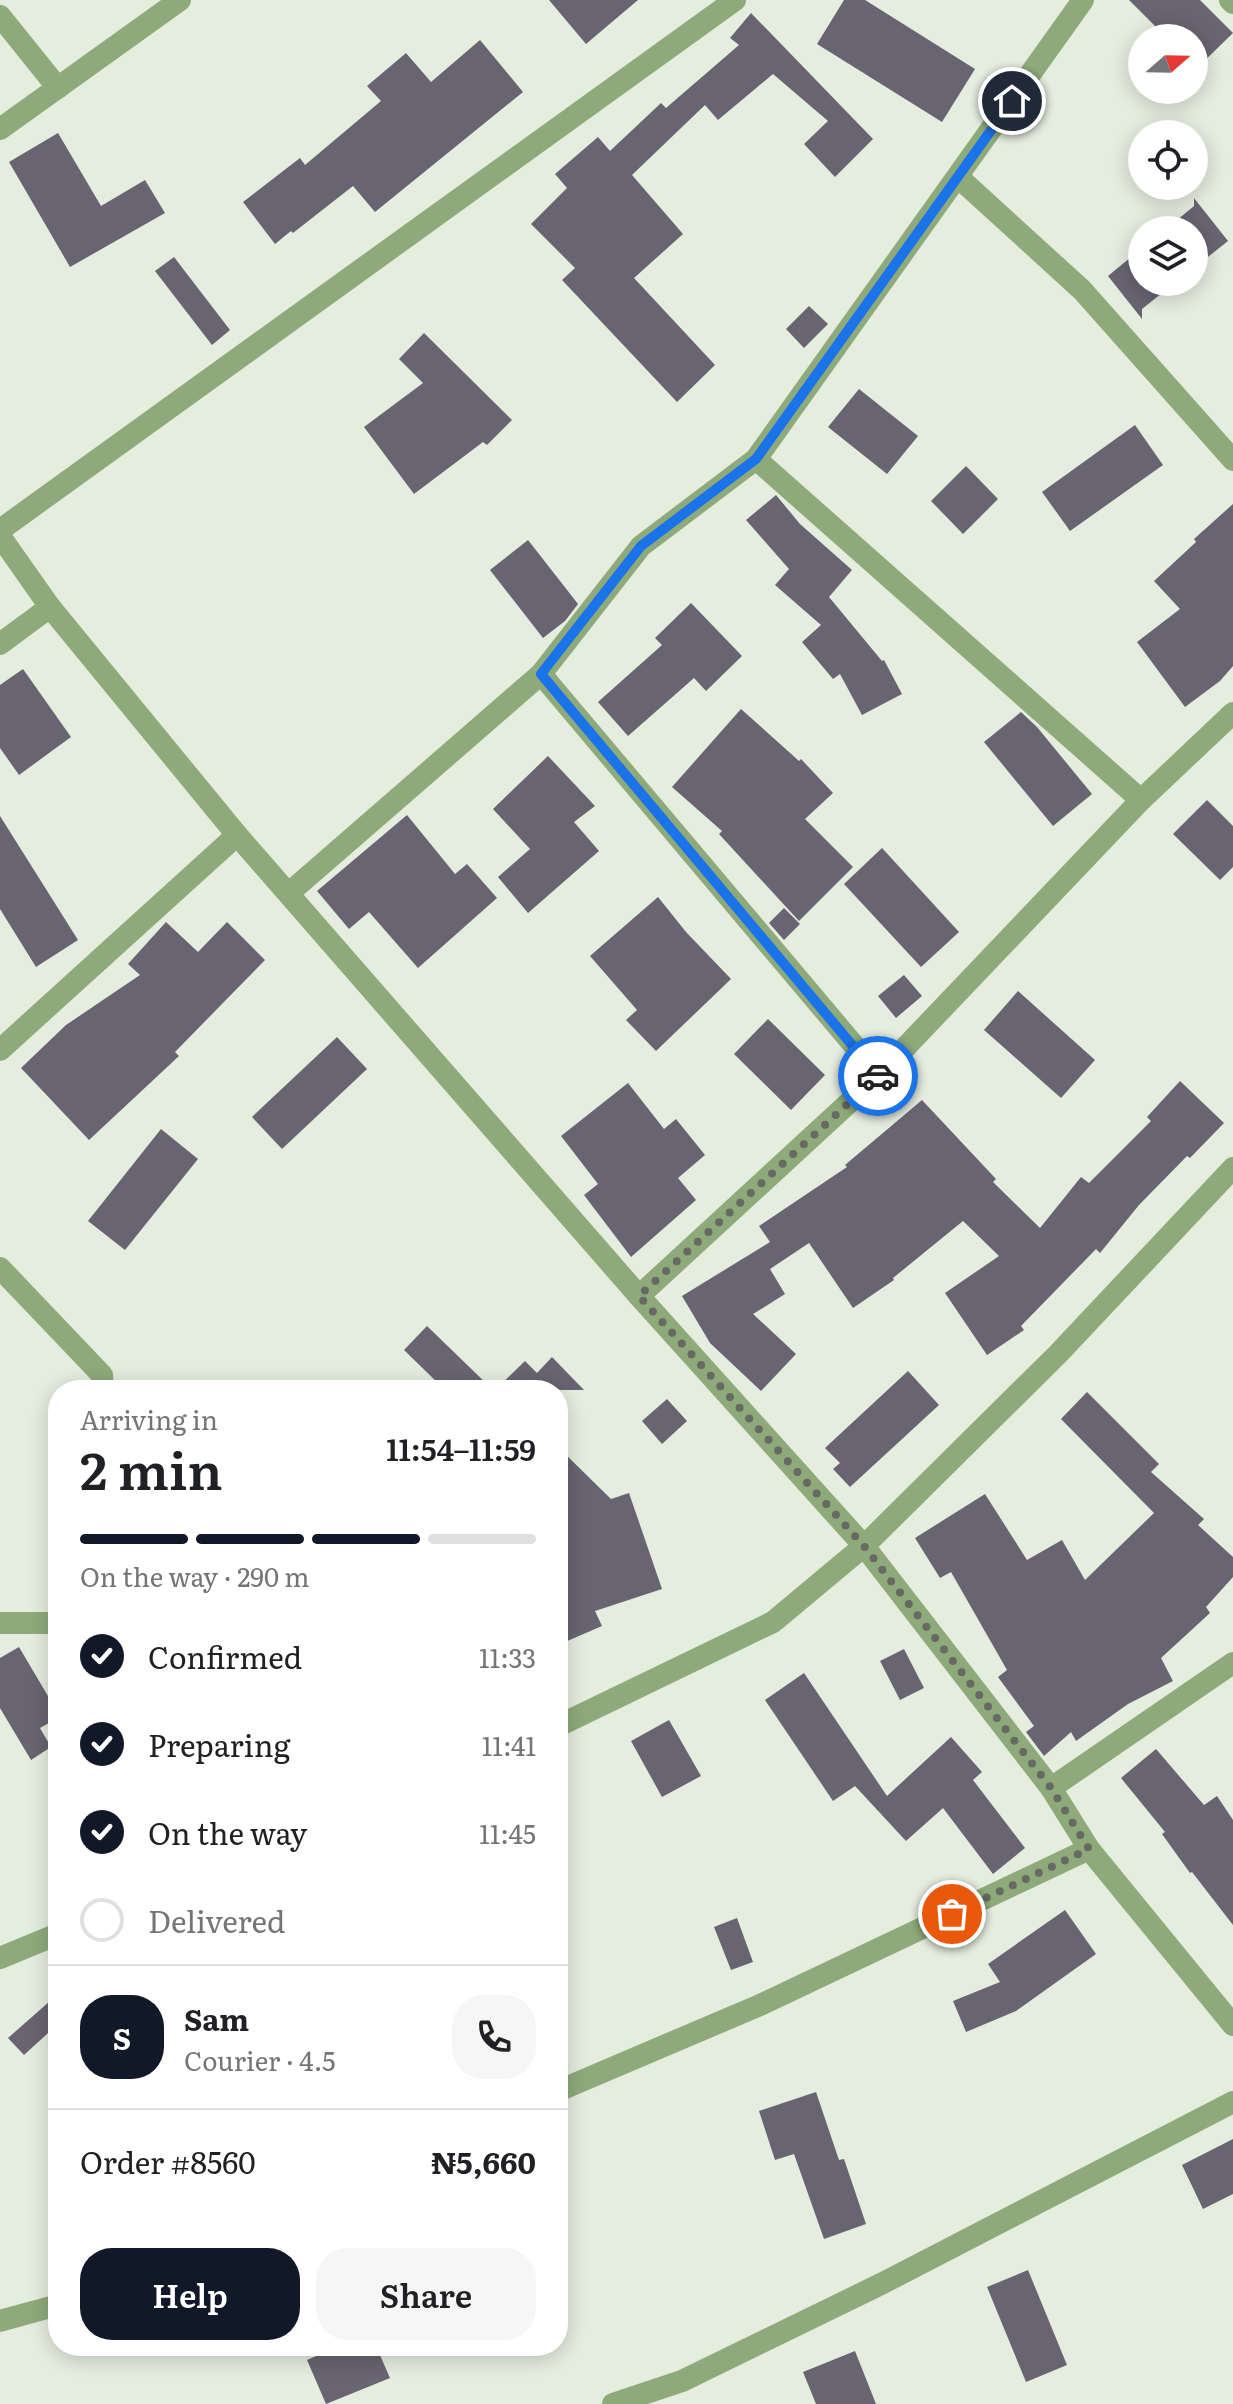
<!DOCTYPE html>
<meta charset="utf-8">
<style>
:root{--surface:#fff;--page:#f6f6f6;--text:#202124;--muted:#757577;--line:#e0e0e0;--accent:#111827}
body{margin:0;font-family:Literata,serif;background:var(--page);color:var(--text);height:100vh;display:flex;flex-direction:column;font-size:30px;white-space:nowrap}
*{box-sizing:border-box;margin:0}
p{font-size:26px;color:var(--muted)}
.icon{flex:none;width:44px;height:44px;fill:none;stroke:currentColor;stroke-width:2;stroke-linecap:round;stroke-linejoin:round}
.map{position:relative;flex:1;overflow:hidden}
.panel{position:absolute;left:48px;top:1380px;width:520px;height:976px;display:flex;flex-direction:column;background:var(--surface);border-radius:32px;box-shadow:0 4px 20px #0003}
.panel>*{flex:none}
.needle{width:52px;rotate:70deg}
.controls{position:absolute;left:1128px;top:24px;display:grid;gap:16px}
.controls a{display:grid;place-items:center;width:80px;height:80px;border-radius:50%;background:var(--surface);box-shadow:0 4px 20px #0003;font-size:40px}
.pin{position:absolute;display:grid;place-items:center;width:68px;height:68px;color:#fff;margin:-34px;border:4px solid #fff;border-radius:50%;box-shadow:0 2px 8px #0007}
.courier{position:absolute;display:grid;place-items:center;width:80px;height:80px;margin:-40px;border:6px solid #1a73e8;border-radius:50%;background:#fff;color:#222;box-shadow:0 2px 10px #0007}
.headline em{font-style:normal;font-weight:600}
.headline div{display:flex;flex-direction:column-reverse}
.headline{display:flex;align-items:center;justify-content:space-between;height:136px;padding:0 32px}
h1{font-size:52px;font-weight:600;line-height:60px}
.bar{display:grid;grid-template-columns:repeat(4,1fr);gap:12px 8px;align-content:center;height:96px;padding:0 32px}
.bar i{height:10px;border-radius:6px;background:var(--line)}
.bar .active{background:var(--accent)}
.bar p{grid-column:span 4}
.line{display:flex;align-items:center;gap:20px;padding:0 32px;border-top:2px solid var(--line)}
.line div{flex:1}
.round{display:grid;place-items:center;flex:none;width:84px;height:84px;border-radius:32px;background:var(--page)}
ol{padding:0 32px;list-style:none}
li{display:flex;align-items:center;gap:24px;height:88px}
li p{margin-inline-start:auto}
li .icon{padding:8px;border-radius:50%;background:var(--accent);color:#fff;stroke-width:4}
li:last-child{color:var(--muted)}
li i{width:44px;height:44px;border:4px solid var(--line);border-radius:50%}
.action{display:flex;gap:16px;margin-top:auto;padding:16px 32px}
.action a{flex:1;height:92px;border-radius:32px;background:var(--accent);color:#fff;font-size:32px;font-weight:600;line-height:92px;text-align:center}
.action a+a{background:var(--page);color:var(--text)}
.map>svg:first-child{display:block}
.building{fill:#686471}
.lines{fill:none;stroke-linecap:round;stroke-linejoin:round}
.minor{stroke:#8faa7a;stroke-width:22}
.done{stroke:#666a62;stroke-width:8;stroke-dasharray:0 14.4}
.route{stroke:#1a73e8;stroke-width:10}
</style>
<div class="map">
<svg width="1233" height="2404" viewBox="0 0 1233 2404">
<rect width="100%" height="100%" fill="#e5eddf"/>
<!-- building -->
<g class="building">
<path d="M 549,0 L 638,0 L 586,44 Z"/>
<path d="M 844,0 L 865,0 L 975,69 L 942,122 L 817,44 Z"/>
<path d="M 1129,0 L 1200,0 L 1233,33 L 1194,71 L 1194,38 L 1167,38 Z"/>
<path d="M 751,13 L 873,139 L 835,177 L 804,144 L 828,121 L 773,74 L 718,120 L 705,105 L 632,175 L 683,234 L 634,278 L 715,365 L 677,402 L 562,280 L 575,268 L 531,224 L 567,188 L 555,174 L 598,137 L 610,151 L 661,103 L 666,108 L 739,45 L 730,38 Z"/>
<path d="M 480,40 L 523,92 L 375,212 L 353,186 L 293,233 L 291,231 L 275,244 L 243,202 L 300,158 L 305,165 L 381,101 L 367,86 L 406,53 L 431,82 Z"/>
<path d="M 58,133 L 101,206 L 145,180 L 165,213 L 70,267 L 9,162 Z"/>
<path d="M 1194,198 L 1228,241 L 1194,268 L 1194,230 L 1165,230 L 1194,206 Z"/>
<path d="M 1142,248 L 1142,282 L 1176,282 L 1142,309 L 1142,319 L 1108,276 Z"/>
<path d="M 174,257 L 230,330 L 212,345 L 155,271 Z"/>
<path d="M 809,306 L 828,324 L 804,348 L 786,329 Z"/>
<path d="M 424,333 L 512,420 L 487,445 L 483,442 L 414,494 L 364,427 L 423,383 L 399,359 Z"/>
<path d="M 859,389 L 918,436 L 887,474 L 828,427 Z"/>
<path d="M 1135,425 L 1163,465 L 1070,531 L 1042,492 Z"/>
<path d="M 966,466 L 998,499 L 963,534 L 931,501 Z"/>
<path d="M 776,495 L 800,524 L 852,570 L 829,597 L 882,661 L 884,660 L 902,694 L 862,715 L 840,674 L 833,679 L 802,642 L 821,625 L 775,585 L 789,569 L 746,520 Z"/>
<path d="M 1233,504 L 1233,666 L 1220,681 L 1185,707 L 1137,642 L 1180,609 L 1154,581 L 1196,542 L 1194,539 Z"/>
<path d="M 528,540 L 578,604 L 565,621 L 543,638 L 490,570 Z"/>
<path d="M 691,603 L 742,656 L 706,691 L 694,678 L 628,736 L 598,702 L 662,645 L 655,638 Z"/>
<path d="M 23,669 L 71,737 L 19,775 L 0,748 L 0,685 Z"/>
<path d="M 741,709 L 799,761 L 801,759 L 833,793 L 805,819 L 853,867 L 799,921 L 719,834 L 722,831 L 672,787 Z"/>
<path d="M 1021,712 L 1037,727 L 1092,794 L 1053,826 L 984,742 Z"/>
<path d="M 548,756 L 595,806 L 574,822 L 599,851 L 528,913 L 498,877 L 530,849 L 493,809 Z"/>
<path d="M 1207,800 L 1233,826 L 1233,867 L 1220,880 L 1173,834 Z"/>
<path d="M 407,815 L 455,874 L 467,864 L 497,898 L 418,968 L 369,912 L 349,929 L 317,891 Z"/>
<path d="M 0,816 L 78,940 L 36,967 L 0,909 Z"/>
<path d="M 882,848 L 959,932 L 921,967 L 844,884 Z"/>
<path d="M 658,897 L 686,932 L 731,979 L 656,1051 L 626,1020 L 637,1010 L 590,956 Z"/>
<path d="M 784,908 L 800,924 L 784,940 L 769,923 Z"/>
<path d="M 166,922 L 198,952 L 227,922 L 265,960 L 175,1052 L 179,1056 L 89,1140 L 21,1068 L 66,1025 L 140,975 L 128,964 Z"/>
<path d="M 904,975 L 922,996 L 896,1018 L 878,996 Z"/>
<path d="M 1018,991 L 1095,1060 L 1061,1098 L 984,1030 Z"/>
<path d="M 768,1019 L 825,1075 L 791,1110 L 734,1054 Z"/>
<path d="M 337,1037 L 367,1069 L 282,1149 L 252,1117 Z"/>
<path d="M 1180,1081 L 1224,1123 L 1190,1158 L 1187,1156 L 1139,1205 L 1100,1253 L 1096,1249 L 1021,1326 L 1024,1330 L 987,1355 L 945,1293 L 999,1256 L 963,1221 L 893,1278 L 894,1280 L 853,1308 L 809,1243 L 770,1269 L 785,1294 L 753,1314 L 796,1354 L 761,1391 L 710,1343 L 682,1296 L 770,1242 L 759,1226 L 847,1167 L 845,1165 L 922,1100 L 996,1179 L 993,1182 L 1040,1228 L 1081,1177 L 1089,1183 L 1151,1121 L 1147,1117 Z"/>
<path d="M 628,1083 L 664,1129 L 676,1119 L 705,1155 L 678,1178 L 696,1200 L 631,1257 L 584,1195 L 598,1184 L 561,1136 Z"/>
<path d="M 161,1129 L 198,1159 L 125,1250 L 88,1221 Z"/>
<path d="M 427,1326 L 493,1390 L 445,1390 L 404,1350 Z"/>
<path d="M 552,1357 L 584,1390 L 495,1390 L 525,1361 L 537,1373 Z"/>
<path d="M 908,1371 L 939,1405 L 850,1487 L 833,1469 L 840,1463 L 825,1448 Z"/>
<path d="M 1087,1392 L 1159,1464 L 1151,1472 L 1204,1519 L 1198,1525 L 1233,1557 L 1233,1577 L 1206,1607 L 1210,1613 L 1161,1658 L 1173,1681 L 1128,1704 L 1076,1741 L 1071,1732 L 1044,1756 L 1026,1732 L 1034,1726 L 998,1677 L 1007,1670 L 951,1572 L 940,1578 L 915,1538 L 985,1494 L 1027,1560 L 1062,1540 L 1085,1580 L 1154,1513 L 1061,1419 Z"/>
<path d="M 667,1399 L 687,1421 L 662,1444 L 642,1421 Z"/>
<path d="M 558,1447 L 611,1499 L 629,1493 L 662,1589 L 595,1611 L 602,1626 L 558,1645 Z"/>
<path d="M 19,1647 L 58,1713 L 58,1718 L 40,1728 L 51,1747 L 31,1760 L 0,1708 L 0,1658 Z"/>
<path d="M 904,1649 L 924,1688 L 900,1700 L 880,1661 Z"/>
<path d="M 804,1673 L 887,1796 L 951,1737 L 982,1772 L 973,1780 L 1025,1848 L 993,1874 L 943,1808 L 906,1841 L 855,1786 L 833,1801 L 765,1700 Z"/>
<path d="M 669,1720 L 701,1776 L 662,1797 L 631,1741 Z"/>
<path d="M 1156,1749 L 1204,1805 L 1217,1796 L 1233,1820 L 1233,1925 L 1192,1872 L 1190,1873 L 1162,1834 L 1165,1832 L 1121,1778 Z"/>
<path d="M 1065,1910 L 1096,1954 L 1016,2011 L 966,2032 L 953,2001 L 1000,1982 L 988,1964 Z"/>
<path d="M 737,1918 L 753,1962 L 731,1970 L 714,1927 Z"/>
<path d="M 58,1994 L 58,2024 L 24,2055 L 8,2038 Z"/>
<path d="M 816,2092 L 839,2160 L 844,2159 L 866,2224 L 824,2239 L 794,2154 L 775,2160 L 759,2111 Z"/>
<path d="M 1233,2139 L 1233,2194 L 1203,2209 L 1182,2165 Z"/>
<path d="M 1028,2270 L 1067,2365 L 1026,2382 L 987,2287 Z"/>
<path d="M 339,2346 L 376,2346 L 390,2378 L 326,2404 L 307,2360 Z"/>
<path d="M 855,2351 L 876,2404 L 816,2404 L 803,2372 Z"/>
</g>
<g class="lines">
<!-- minor -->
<g class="minor">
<path d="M 1230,0 L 1233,3"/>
<path d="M 0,16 L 58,88"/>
<path d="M 0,129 L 180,0"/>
<path d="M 958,177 L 1082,290 L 1233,460"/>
<path d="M 756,459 L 1141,800"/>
<path d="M 0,530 L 735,0"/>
<path d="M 0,536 L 50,607 L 237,835 L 639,1296 L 864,1546 L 1051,1788 L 1089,1849 L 1233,2025"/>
<path d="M 0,644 L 50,607"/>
<path d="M 541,674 L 879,1075"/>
<path d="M 289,893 L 541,674 L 641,546 L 756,459 L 1083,0"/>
<path d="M 0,1050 L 237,835"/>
<path d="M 0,1268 L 102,1375 L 103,1390"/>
<path d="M 639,1296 L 879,1075 L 1141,800 L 1233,713"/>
<path d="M 0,1623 L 58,1623"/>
<path d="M 558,1726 L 773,1622 L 864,1546 L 1058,1354 L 1233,1168"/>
<path d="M 1051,1788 L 1233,1663"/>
<path d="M 0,1958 L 58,1934"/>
<path d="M 558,2091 L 760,2005 L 1089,1849"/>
<path d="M 0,2321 L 58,2305"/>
<path d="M 613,2404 L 682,2381 L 883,2283 L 1233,2102"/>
</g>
</g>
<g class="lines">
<!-- done -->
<path class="done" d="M 878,1076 L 639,1296 L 864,1546 L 1051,1788 L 1089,1849 L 952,1914"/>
<!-- route -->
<path class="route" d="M 878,1076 L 541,674 L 641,546 L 756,459 L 1012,101"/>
</g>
</svg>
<div class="controls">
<a><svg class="needle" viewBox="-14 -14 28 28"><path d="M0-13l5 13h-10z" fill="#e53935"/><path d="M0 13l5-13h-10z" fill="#757577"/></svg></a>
<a><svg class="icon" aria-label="locate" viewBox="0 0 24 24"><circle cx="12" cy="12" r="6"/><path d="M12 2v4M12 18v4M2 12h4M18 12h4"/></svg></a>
<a><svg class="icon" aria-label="layers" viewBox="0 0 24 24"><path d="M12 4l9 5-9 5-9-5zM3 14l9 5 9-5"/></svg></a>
</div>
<div class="pin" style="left:952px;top:1914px;background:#ea580c"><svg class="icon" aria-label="bag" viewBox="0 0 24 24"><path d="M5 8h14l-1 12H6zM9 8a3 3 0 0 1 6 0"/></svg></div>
<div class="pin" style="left:1012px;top:101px;background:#1f2937"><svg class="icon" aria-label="home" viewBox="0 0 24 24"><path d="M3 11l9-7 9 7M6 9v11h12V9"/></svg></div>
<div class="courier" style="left:878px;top:1076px"><svg class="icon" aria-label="car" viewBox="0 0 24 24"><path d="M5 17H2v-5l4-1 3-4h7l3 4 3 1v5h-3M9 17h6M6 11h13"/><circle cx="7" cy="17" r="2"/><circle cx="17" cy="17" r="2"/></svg></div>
<section class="panel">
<div class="headline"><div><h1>2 min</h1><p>Arriving in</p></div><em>11:54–11:59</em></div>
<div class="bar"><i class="active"></i><i class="active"></i><i class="active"></i><i></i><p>On the way · 290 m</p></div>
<ol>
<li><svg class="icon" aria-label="check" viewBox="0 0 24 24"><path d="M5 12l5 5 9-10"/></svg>Confirmed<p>11:33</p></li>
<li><svg class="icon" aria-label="check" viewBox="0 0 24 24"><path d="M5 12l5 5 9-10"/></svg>Preparing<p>11:41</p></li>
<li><svg class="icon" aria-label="check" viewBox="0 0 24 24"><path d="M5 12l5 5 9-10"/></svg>On the way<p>11:45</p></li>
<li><i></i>Delivered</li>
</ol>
<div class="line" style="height:144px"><b class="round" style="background:var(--accent);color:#fff">S</b><div><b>Sam</b><p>Courier · 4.5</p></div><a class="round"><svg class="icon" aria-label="phone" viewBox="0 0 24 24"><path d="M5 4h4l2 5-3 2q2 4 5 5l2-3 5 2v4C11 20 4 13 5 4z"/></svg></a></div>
<div class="line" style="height:104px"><div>Order #8560</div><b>₦5,660</b></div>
<div class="action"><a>Help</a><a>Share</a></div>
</section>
</div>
